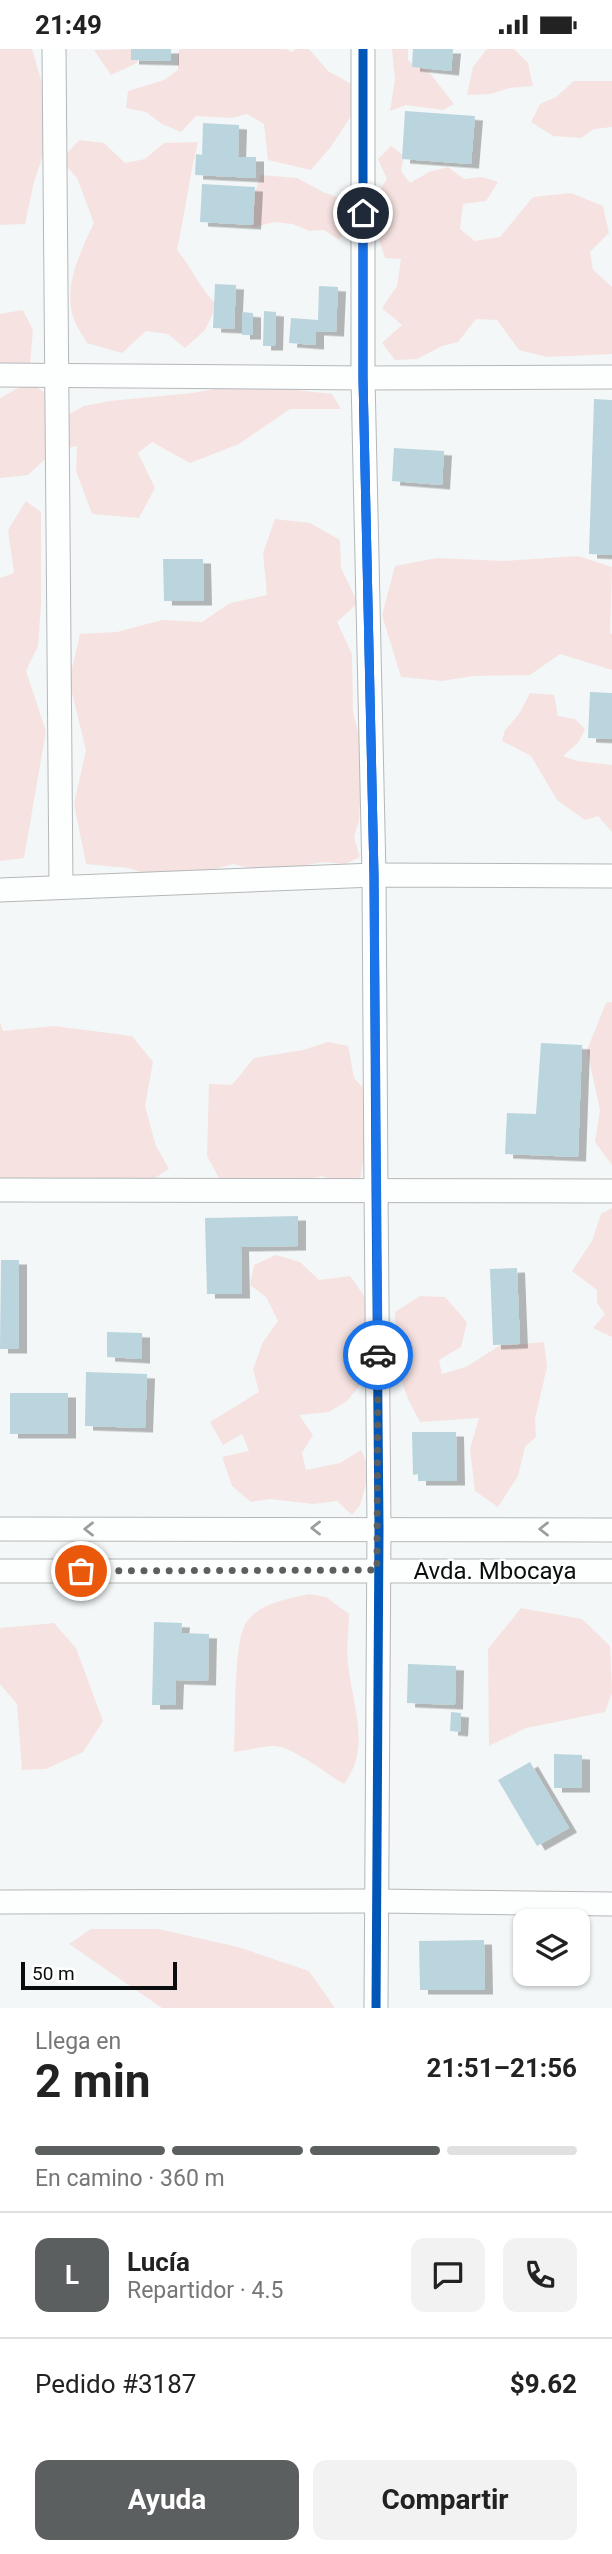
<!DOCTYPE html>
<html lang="es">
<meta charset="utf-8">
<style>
:root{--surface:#fff;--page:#f2f2f2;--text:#222;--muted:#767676;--line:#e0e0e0;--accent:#5c5f60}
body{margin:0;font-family:Roboto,sans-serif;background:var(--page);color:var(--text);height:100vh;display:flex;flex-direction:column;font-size:26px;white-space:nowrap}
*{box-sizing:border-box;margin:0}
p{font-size:23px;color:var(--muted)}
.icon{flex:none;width:38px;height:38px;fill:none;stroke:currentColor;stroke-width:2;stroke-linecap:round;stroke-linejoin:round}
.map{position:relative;height:1959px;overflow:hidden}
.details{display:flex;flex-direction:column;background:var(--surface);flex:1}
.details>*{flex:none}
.controls{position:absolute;left:513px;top:1860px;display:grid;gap:14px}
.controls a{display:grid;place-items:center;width:77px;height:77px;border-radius:14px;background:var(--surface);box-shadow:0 2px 5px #0004;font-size:35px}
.scale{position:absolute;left:21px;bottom:18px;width:156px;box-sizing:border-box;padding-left:7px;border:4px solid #0a0d0e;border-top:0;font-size:19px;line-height:24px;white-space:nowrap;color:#0a0d0e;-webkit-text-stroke:5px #fff;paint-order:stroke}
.pin{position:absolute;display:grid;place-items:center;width:60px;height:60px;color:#fff;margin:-30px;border:4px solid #fff;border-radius:50%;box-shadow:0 2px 7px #0007}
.courier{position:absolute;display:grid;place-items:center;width:70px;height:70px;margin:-35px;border:5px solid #1a73e8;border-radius:50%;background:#fff;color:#222;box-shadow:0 2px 9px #0007}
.headline em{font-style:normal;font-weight:700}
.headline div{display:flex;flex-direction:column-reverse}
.headline{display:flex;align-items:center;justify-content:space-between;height:119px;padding:0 35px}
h1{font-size:46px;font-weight:700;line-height:52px}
.bar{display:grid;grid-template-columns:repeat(4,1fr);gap:10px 7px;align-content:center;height:84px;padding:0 35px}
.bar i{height:9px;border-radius:5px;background:var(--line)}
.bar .current{background:var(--accent)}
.bar p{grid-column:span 4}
.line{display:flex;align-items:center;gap:18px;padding:0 35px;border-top:2px solid var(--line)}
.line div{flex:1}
.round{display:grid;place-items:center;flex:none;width:74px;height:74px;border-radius:14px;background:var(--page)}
.action{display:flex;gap:14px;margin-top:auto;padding:14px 35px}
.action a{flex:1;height:80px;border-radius:14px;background:var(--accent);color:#fff;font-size:28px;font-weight:700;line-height:80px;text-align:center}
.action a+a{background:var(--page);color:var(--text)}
.status{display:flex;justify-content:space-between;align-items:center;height:49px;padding:0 35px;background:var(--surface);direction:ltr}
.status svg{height:19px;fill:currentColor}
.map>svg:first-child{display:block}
.green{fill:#f6e3e1}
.building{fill:#bad5dd;filter:url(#shadow)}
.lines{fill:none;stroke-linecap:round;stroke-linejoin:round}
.street-casing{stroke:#b4b8b9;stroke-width:25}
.street{stroke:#fdfefe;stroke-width:23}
.cycleway-casing{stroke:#fff;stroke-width:13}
.cycleway{stroke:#0057b8;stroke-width:9}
.oneway{stroke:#9c9e9e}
.done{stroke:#5c5f60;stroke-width:7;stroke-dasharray:0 12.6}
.route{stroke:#1a73e8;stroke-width:9}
.labels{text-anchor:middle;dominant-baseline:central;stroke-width:5;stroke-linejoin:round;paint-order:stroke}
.street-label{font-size:24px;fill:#0a0d0e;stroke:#fff}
</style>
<div class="status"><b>21:49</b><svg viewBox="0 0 49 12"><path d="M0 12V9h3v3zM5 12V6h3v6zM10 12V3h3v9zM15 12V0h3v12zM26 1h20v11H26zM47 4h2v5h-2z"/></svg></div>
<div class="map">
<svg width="612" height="1959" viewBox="0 0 612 1959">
<defs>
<filter id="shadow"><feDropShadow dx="8" dy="4.5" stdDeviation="0" flood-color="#0004"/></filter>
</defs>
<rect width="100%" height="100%" fill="#f3f7f8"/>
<!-- green -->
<g class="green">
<path d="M 0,0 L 32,0 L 49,58 L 47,94 L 34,133 L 25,175 L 0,176 Z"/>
<path d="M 137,0 L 137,14 L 111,26 L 94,1 Z"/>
<path d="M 180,0 L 286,0 L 292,3 L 296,0 L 309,0 L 328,22 L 353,36 L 351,67 L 330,99 L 311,121 L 268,111 L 264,75 L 247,65 L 232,69 L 196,67 L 181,83 L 162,75 L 146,63 L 126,59 L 128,42 L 164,31 L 178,21 L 178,4 Z"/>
<path d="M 392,0 L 408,0 L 408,11 L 415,17 L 428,22 L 454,55 L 443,61 L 406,56 L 390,62 L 395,31 Z"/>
<path d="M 487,0 L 514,0 L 528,14 L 533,37 L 509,39 L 491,45 L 467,46 L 473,18 Z"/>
<path d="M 574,32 L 612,32 L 612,78 L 594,80 L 581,89 L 553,87 L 531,73 L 540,55 L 556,48 Z"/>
<path d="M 79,91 L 104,94 L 125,114 L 145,110 L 164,94 L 198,93 C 189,129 185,165 177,201 C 192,219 200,240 217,256 L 205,281 L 185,299 L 168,285 L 146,282 L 122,304 L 87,294 C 82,285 74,274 72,264 C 65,232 81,202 94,174 L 77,129 L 61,111 Z"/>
<path d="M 391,97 L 404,107 L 401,122 L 410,134 L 429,123 L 448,118 L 464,130 L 482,128 L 498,133 L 486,152 L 463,155 L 460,180 L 475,192 L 500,188 L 533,148 L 571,144 L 603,157 L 609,184 L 590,203 L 593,221 L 612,238 L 612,305 L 547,308 L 519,301 L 497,271 L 476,270 L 458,293 L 442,297 L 417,310 L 395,311 L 382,294 L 402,276 L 382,259 L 397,237 L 401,210 L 385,209 C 375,176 365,160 387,130 L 378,110 Z"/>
<path d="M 261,126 L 297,129 L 323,143 L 350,153 L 348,177 L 339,191 L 324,181 L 309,182 L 293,175 L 274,173 L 252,179 L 254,146 Z"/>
<path d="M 23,261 L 33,281 L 30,316 L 0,318 L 0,265 Z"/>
<path d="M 29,333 L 56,351 L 58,371 L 84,357 L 110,352 L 192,344 L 233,337 L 271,338 L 332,345 L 341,360 L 290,360 L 239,395 L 190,414 L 152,393 L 138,404 L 155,439 L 139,469 L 92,465 L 76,422 L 77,397 L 54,402 L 28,426 L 0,429 L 0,349 Z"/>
<path d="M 26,452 L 41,463 L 41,555 L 38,597 L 26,622 L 46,682 L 24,809 L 0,812 L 0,529 L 14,524 L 8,481 Z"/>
<path d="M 275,470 L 310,474 L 340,491 L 341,519 L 358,554 L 337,573 L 352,605 L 353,663 L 363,701 L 359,772 L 354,788 L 360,808 L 345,815 L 322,813 L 303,817 L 253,820 L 233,815 L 207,822 L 147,825 L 128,819 L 86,815 L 74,755 L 86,701 L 69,632 L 80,585 L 117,583 L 162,571 L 202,573 L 230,554 L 267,546 L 263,504 Z"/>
<path d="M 578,507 L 612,518 L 610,584 L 612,585 L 612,621 L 560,605 L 530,626 L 473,627 L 442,632 L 401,628 L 382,566 L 395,517 L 437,509 L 504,512 Z"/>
<path d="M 530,644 L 554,646 L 558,667 L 575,670 L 585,680 L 578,694 L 563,707 L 577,712 L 612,716 L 612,783 L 598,767 L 585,771 L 557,751 L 531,707 L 502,692 L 505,681 L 519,665 Z"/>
<path d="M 612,953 L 612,1116 L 595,1093 L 600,1061 L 587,1001 L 606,954 Z"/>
<path d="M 0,973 L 3,982 L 54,977 L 132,987 L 153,1013 L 145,1057 L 156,1097 L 169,1120 L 147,1134 L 0,1141 Z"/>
<path d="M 328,993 L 348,997 L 354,1029 L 376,1053 C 371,1078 363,1103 361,1128 L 344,1136 L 322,1127 L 272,1141 L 220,1131 L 207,1107 L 209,1035 L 232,1036 L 254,1009 L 303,1001 Z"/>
<path d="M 612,1159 L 612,1288 L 593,1279 L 605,1265 L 597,1254 L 597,1241 L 572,1222 L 592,1192 L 601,1165 Z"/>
<path d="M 276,1206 L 300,1213 L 319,1231 L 350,1227 L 365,1248 L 365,1295 L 361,1335 L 347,1352 L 329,1363 L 299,1366 L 313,1386 L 302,1404 L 306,1421 L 340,1414 L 361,1401 L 370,1422 L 360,1456 L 352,1466 L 337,1452 L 313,1455 L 270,1450 L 251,1453 L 232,1437 L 222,1408 L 249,1402 L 242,1385 L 223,1396 L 210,1373 L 259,1343 L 253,1320 L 263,1293 L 278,1272 L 266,1248 L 250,1236 L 254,1216 Z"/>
<path d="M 420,1247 L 445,1248 L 467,1273 L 461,1298 L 439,1311 L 442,1325 L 466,1318 L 499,1297 L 544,1293 L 547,1318 L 535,1370 L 536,1388 L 525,1398 L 518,1427 L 498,1458 L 475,1442 L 470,1400 L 479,1369 L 420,1373 L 408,1350 L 397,1320 L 395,1263 Z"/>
<path d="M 309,1545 L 326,1548 L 349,1565 C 349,1581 346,1598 348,1614 C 352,1657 372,1698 344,1735 C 326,1725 292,1696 272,1697 C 260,1698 247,1701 234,1703 C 236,1676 233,1593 246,1574 C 258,1554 289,1550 309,1545 Z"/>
<path d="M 521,1559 L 582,1570 L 610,1597 L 612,1644 L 605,1663 L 526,1679 L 489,1697 L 488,1600 Z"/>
<path d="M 54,1574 L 76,1599 L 103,1672 L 83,1703 L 46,1720 L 22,1721 L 17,1655 L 0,1635 L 0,1579 Z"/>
<path d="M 91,1880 L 158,1880 L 238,1898 L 309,1922 L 335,1959 L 162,1959 L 69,1895 Z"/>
</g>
<!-- building -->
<g class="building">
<path d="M 131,0 L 171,0 L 171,12 L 131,11 Z"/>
<path d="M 413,0 L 453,0 L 451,22 L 412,18 Z"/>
<path d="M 405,62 L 475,67 L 471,115 L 402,110 Z"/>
<path d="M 203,74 L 239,76 L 238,108 L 256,108 L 256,129 L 195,126 L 196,105 L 202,106 Z"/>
<path d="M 202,135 L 255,138 L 253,176 L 200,173 Z"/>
<path d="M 215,235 L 236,236 L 234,280 L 213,279 Z"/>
<path d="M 319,237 L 338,238 L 336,283 L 316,282 L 316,296 L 289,294 L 291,269 L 318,271 Z"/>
<path d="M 264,262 L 276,263 L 275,297 L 263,297 Z"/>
<path d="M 242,263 L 253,264 L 253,286 L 242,286 Z"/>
<path d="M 594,350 L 612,351 L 612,506 L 589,505 Z"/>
<path d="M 394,399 L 444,402 L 442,436 L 392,432 Z"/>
<path d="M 163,510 L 203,510 L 204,552 L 164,552 Z"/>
<path d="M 590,643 L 612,644 L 612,690 L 588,689 Z"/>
<path d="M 541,994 L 582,996 L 578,1108 L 505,1105 L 507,1064 L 536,1065 Z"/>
<path d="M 298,1167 L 298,1197 L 241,1198 L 242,1245 L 207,1245 L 205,1169 Z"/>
<path d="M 1,1211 L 19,1211 L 19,1300 L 0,1300 Z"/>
<path d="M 517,1219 L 520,1295 L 493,1296 L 490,1220 Z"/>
<path d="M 107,1283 L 142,1284 L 142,1310 L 107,1308 Z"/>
<path d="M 86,1323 L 147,1325 L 145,1379 L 85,1377 Z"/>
<rect x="10" y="1344" width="58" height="41"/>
<path d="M 412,1383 L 456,1383 L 457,1432 L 418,1432 L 418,1425 L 413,1426 Z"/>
<path d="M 154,1573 L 182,1574 L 181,1584 L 209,1585 L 208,1632 L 176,1631 L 175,1656 L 152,1656 Z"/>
<path d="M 408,1615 L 456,1617 L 455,1656 L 407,1654 Z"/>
<path d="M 451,1663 L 461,1664 L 460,1683 L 450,1682 Z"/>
<path d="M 554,1705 L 582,1706 L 582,1739 L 554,1739 Z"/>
<path d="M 530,1713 L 569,1779 L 537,1797 L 498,1731 Z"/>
<path d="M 484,1891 L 485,1941 L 420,1941 L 419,1892 Z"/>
</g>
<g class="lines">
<defs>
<g id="street">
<path d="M 54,0 L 61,838"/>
<path d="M 363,0 L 363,329 L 374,826 L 376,1142 L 379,1479 L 376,1959"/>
<path d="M 0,326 L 363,329 L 612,328"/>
<path d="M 0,841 L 374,826 L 612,827"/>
<path d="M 0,1141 L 612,1142"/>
<path d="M 0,1480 L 612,1481"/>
<path d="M 0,1522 L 612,1522"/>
<path d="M 0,1853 L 377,1852 L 612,1855"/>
</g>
</defs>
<!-- street casing -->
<use href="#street" class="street-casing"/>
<!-- street -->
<use href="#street" class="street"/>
<defs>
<path id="cycleway" d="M 363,0 L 363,329 L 374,826 L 376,1142 L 379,1479 L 376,1959"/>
</defs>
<!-- cycleway casing -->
<use href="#cycleway" class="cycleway-casing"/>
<!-- cycleway -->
<use href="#cycleway" class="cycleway"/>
</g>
<!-- one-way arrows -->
<defs><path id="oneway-chevron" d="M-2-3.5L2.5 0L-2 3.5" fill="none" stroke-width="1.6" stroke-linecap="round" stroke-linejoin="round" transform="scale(1.75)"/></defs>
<g class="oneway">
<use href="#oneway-chevron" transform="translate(316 1479) rotate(180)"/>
<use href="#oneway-chevron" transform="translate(89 1480) rotate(180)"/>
<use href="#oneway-chevron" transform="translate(544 1480) rotate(-180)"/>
</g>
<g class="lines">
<!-- done -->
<path class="done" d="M 81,1522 L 377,1521 L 378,1306"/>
<!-- route -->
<path class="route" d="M 363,164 L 363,329 L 374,827 L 378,1306"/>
</g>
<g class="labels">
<!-- street labels -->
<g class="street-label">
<text x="495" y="1522">Avda. Mbocaya</text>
</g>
</g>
</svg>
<div class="controls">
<a><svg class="icon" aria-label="layers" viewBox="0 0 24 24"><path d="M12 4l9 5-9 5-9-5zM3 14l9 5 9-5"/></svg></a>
</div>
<div class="scale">50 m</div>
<div class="pin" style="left:81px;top:1522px;background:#ea580c"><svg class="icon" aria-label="bag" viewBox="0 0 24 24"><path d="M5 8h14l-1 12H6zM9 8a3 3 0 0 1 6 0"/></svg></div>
<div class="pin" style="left:363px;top:164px;background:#1f2937"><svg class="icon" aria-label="home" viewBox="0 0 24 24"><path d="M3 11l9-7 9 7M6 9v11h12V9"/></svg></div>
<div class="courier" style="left:378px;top:1306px"><svg class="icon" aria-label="car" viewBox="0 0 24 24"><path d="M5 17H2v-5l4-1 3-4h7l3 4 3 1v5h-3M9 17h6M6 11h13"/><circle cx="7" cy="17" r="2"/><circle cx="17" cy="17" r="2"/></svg></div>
</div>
<section class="details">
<div class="headline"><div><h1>2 min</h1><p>Llega en</p></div><em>21:51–21:56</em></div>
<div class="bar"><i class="current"></i><i class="current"></i><i class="current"></i><i></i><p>En camino · 360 m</p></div>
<div class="line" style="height:126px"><b class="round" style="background:var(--accent);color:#fff">L</b><div><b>Lucía</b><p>Repartidor · 4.5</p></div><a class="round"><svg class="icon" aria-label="chat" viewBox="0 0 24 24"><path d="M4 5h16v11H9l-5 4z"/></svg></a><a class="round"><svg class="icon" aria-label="phone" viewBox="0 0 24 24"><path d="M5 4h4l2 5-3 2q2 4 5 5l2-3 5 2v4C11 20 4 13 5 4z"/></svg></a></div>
<div class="line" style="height:91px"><div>Pedido #3187</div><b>$9.62</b></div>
<div class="action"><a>Ayuda</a><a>Compartir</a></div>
</section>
